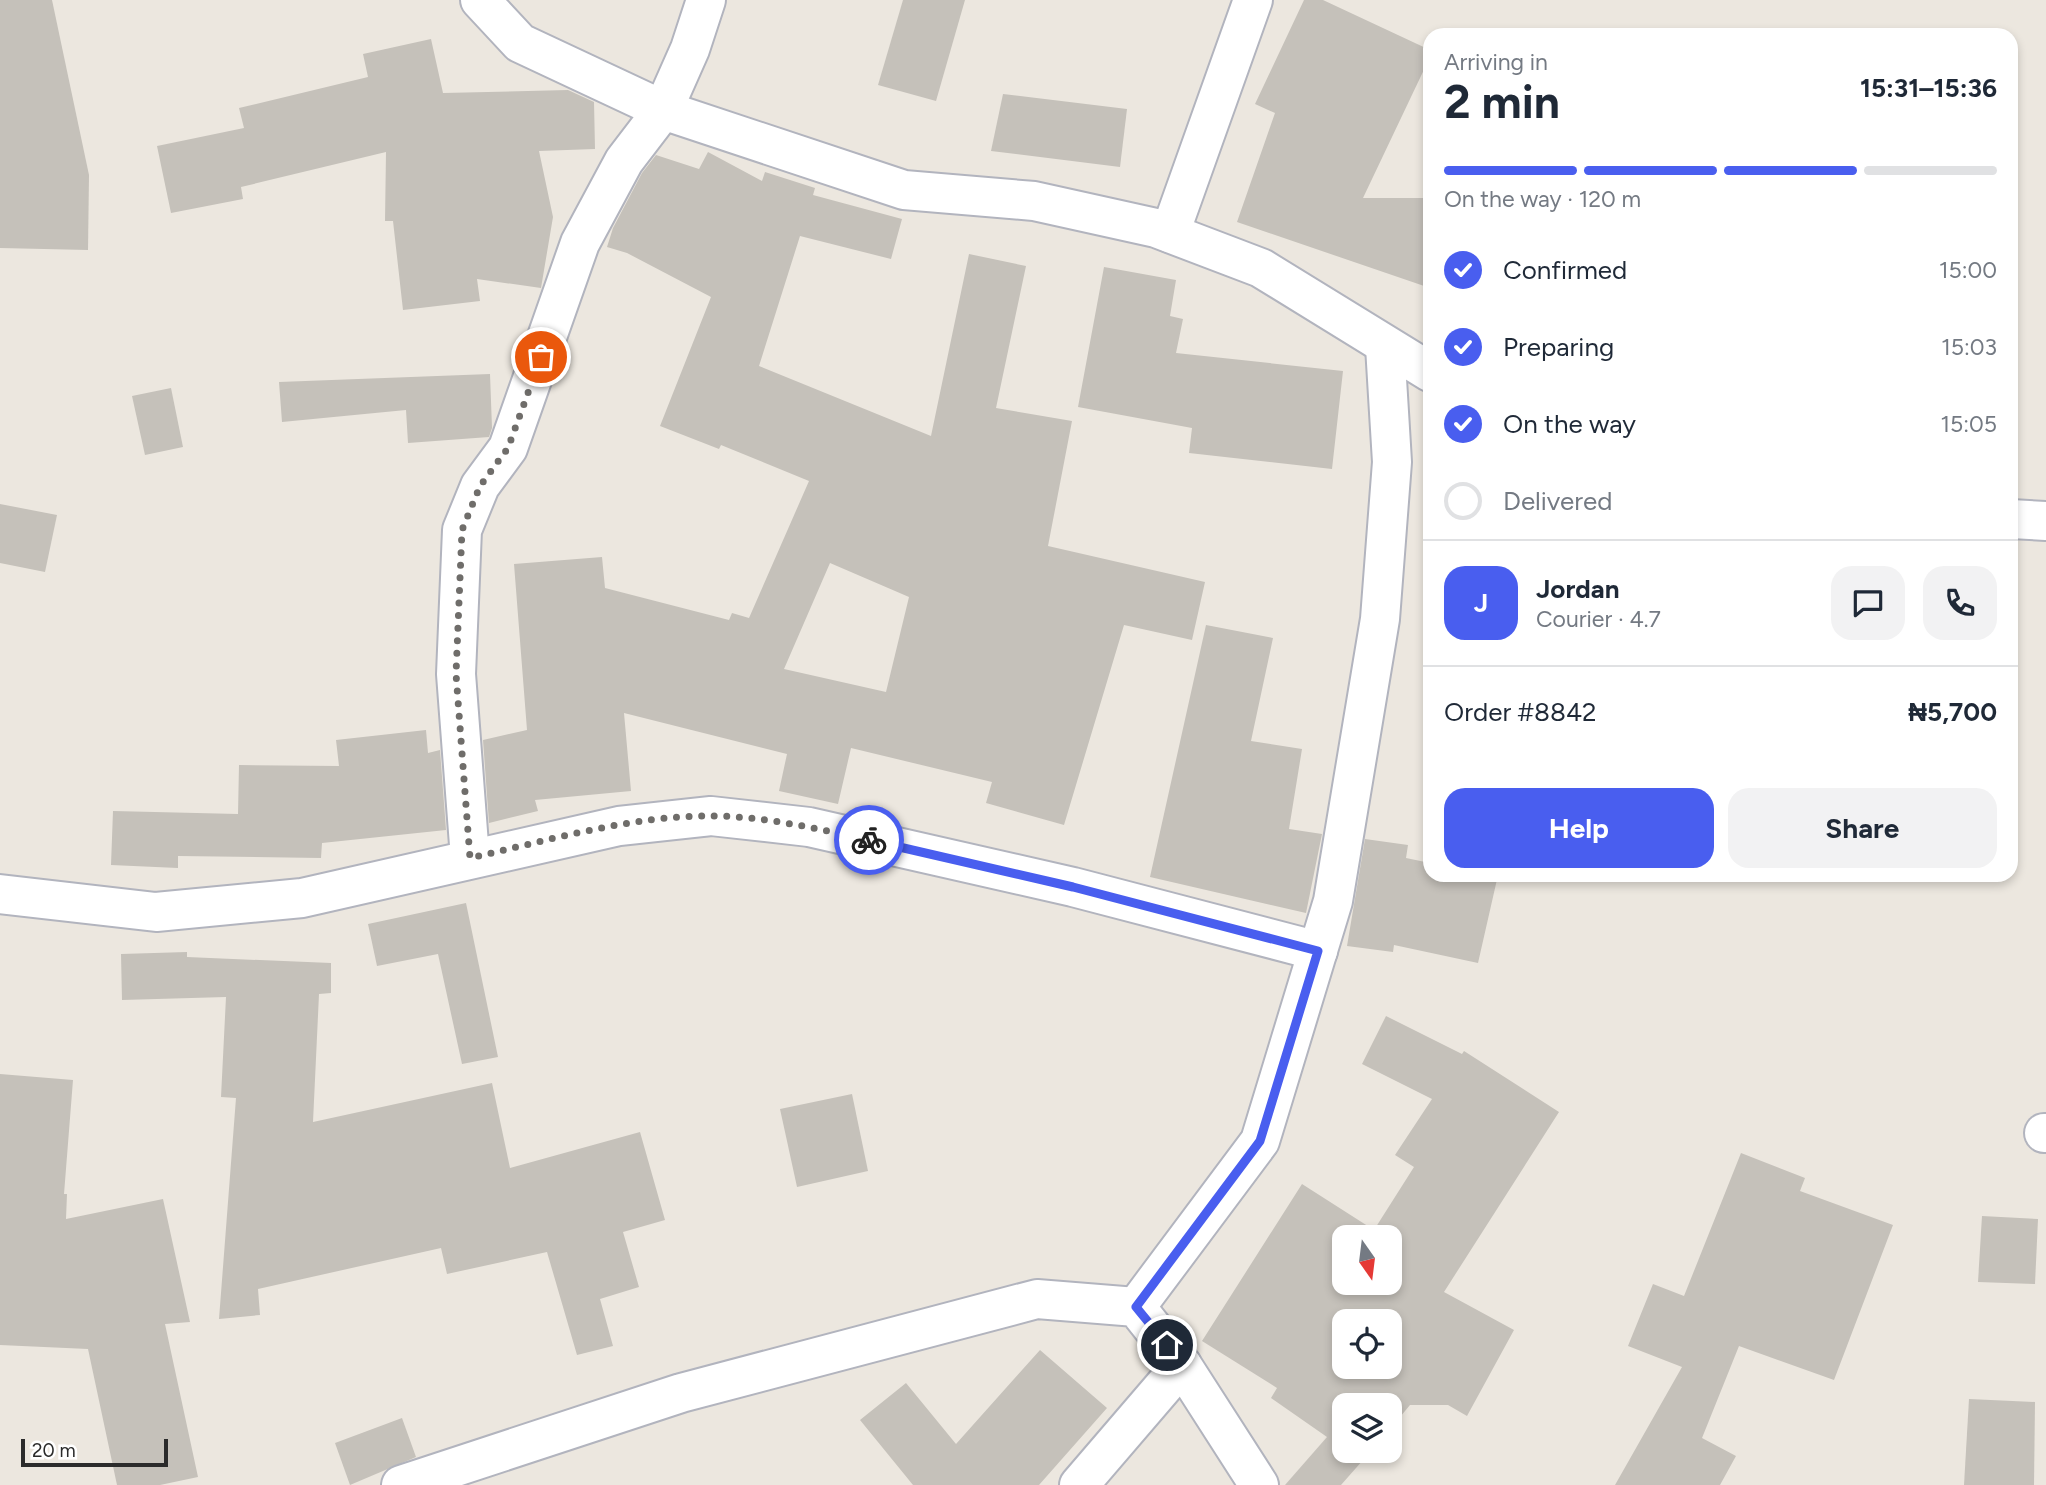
<!DOCTYPE html>
<meta charset="utf-8">
<style>
:root{--surface:#fff;--page:#f2f2f3;--text:#1f2937;--muted:#747a83;--line:#e0e1e3;--accent:#495eef}
body{margin:0;font-family:Figtree,sans-serif;background:var(--page);color:var(--text);height:100vh;display:flex;flex-direction:column;font-size:26px;white-space:nowrap}
*{box-sizing:border-box;margin:0}
p{font-size:23px;color:var(--muted)}
.icon{flex:none;width:38px;height:38px;fill:none;stroke:currentColor;stroke-width:2;stroke-linecap:round;stroke-linejoin:round}
.map{position:relative;flex:1;overflow:hidden}
.drawer{position:absolute;left:1423px;top:28px;width:595px;height:854px;display:flex;flex-direction:column;background:var(--surface);border-radius:21px;box-shadow:0 4px 10px #0003}
.drawer>*{flex:none}
.needle{width:46px;rotate:166deg}
.buttons{position:absolute;left:1332px;top:1225px;display:grid;gap:14px}
.buttons a{display:grid;place-items:center;width:70px;height:70px;border-radius:14px;background:var(--surface);box-shadow:0 4px 10px #0003;font-size:35px}
.scale{position:absolute;left:21px;bottom:18px;width:147px;box-sizing:border-box;padding-left:7px;border:4px solid #2b2b2b;border-top:0;font-size:19px;line-height:24px;white-space:nowrap;color:#2b2b2b;-webkit-text-stroke:5px #fff;paint-order:stroke}
.pin{position:absolute;display:grid;place-items:center;width:60px;height:60px;color:#fff;margin:-30px;border:4px solid #fff;border-radius:50%;box-shadow:0 2px 7px #0007}
.courier{position:absolute;display:grid;place-items:center;width:70px;height:70px;margin:-35px;border:5px solid #495eef;border-radius:50%;background:#fff;color:#222;box-shadow:0 2px 9px #0007}
.head em{font-style:normal;font-weight:700}
.head div{display:flex;flex-direction:column-reverse}
.head{display:flex;align-items:center;justify-content:space-between;height:119px;padding:0 21px}
h1{font-size:46px;font-weight:700;line-height:52px}
.bar{display:grid;grid-template-columns:repeat(4,1fr);gap:10px 7px;align-content:center;height:84px;padding:0 21px}
.bar i{height:9px;border-radius:5px;background:var(--line)}
.bar .current{background:var(--accent)}
.bar p{grid-column:span 4}
.line{display:flex;align-items:center;gap:18px;padding:0 21px;border-top:2px solid var(--line)}
.line div{flex:1}
.round{display:grid;place-items:center;flex:none;width:74px;height:74px;border-radius:21px;background:var(--page)}
ol{padding:0 21px;list-style:none}
li{display:flex;align-items:center;gap:21px;height:77px}
li p{margin-inline-start:auto}
li .icon{padding:7px;border-radius:50%;background:var(--accent);color:#fff;stroke-width:4}
li:last-child{color:var(--muted)}
li i{width:38px;height:38px;border:4px solid var(--line);border-radius:50%}
.primary-button{display:flex;gap:14px;margin-top:auto;padding:14px 21px}
.primary-button a{flex:1;height:80px;border-radius:21px;background:var(--accent);color:#fff;font-size:28px;font-weight:700;line-height:80px;text-align:center}
.primary-button a+a{background:var(--page);color:var(--text)}
.map>svg:first-child{display:block}
.building{fill:#c5c1ba;fill-rule:evenodd}
.lines{fill:none;stroke-linecap:round;stroke-linejoin:round}
.street-casing{stroke:#b2b4be;stroke-width:42}
.street{stroke:#fff;stroke-width:38}
.done{stroke:#6f6d6a;stroke-width:7;stroke-dasharray:0 12.6}
.route{stroke:#495eef;stroke-width:9}
</style>
<div class="map">
<svg width="2046" height="1485" viewBox="0 0 2046 1485">
<rect width="100%" height="100%" fill="#ece7df"/>
<!-- building -->
<g class="building">
<path d="M 0,0 L 52,0 L 89,175 L 88,250 L 0,248 Z"/>
<path d="M 903,0 L 965,0 L 936,101 L 878,85 Z"/>
<path d="M 1304,0 L 1323,0 L 1430,50 L 1430,57 L 1363,198 L 1430,198 L 1430,288 L 1237,222 L 1275,113 L 1255,104 Z"/>
<path d="M 431,39 L 443,93 L 568,90 L 594,102 L 595,149 L 539,151 L 553,217 L 541,288 L 477,279 L 480,301 L 403,310 L 393,221 L 385,221 L 386,152 L 241,187 L 243,199 L 171,213 L 157,146 L 244,128 L 239,108 L 368,77 L 363,54 Z"/>
<path d="M 1003,94 L 1127,109 L 1120,167 L 991,151 Z"/>
<path d="M 708,152 L 762,181 L 765,172 L 815,188 L 813,195 L 902,219 L 891,259 L 800,236 L 759,366 L 931,436 L 969,254 L 1026,266 L 996,408 L 1072,421 L 1048,546 L 1205,582 L 1192,640 L 1124,625 L 1064,825 L 986,803 L 992,782 L 851,748 L 838,804 L 779,791 L 787,754 L 624,713 L 631,791 L 535,800 L 538,811 L 489,823 L 483,740 L 527,730 L 514,564 L 602,557 L 605,588 L 729,620 L 732,613 L 749,618 L 809,481 L 721,445 L 719,449 L 660,426 L 711,297 L 627,253 L 607,247 L 613,228 L 642,173 L 656,155 L 699,169 ZM 830,563 L 909,597 L 886,692 L 784,669 Z"/>
<path d="M 1104,267 L 1176,280 L 1170,316 L 1183,319 L 1176,353 L 1343,371 L 1332,469 L 1189,453 L 1192,428 L 1078,407 Z"/>
<path d="M 490,374 L 492,428 L 489,437 L 408,443 L 406,410 L 282,422 L 279,382 Z"/>
<path d="M 171,388 L 183,447 L 145,455 L 132,396 Z"/>
<path d="M 0,504 L 57,515 L 45,572 L 0,563 Z"/>
<path d="M 1206,625 L 1273,638 L 1251,741 L 1302,749 L 1289,829 L 1322,834 L 1306,913 L 1150,877 Z"/>
<path d="M 426,730 L 428,753 L 440,750 L 446,830 L 322,843 L 321,858 L 178,856 L 178,868 L 111,865 L 113,811 L 238,814 L 239,765 L 339,766 L 336,740 Z"/>
<path d="M 1365,839 L 1408,845 L 1406,858 L 1430,863 L 1430,875 L 1498,875 L 1478,963 L 1394,945 L 1393,952 L 1347,946 Z"/>
<path d="M 466,903 L 498,1057 L 462,1064 L 438,954 L 377,966 L 368,924 Z"/>
<path d="M 187,952 L 187,957 L 331,963 L 331,993 L 319,994 L 313,1122 L 492,1083 L 510,1168 L 640,1132 L 665,1220 L 623,1232 L 639,1287 L 600,1299 L 613,1346 L 577,1355 L 547,1252 L 447,1274 L 441,1248 L 258,1289 L 260,1315 L 219,1319 L 236,1098 L 221,1097 L 226,997 L 122,1000 L 121,954 Z"/>
<path d="M 1386,1016 L 1462,1054 L 1464,1051 L 1559,1112 L 1444,1292 L 1514,1330 L 1467,1416 L 1448,1405 L 1410,1405 L 1390,1429 L 1390,1405 L 1344,1405 L 1344,1451 L 1371,1451 L 1341,1485 L 1285,1485 L 1327,1437 L 1271,1398 L 1277,1388 L 1202,1341 L 1302,1184 L 1374,1230 L 1414,1167 L 1395,1155 L 1432,1099 L 1362,1064 ZM 1344,1237 L 1390,1237 L 1390,1283 L 1344,1283 ZM 1344,1321 L 1390,1321 L 1390,1367 L 1344,1367 Z"/>
<path d="M 0,1074 L 73,1080 L 64,1194 L 67,1194 L 66,1219 L 163,1199 L 190,1322 L 165,1324 L 198,1477 L 160,1485 L 117,1485 L 88,1349 L 0,1345 Z"/>
<path d="M 852,1094 L 868,1171 L 797,1187 L 780,1109 Z"/>
<path d="M 1741,1153 L 1805,1178 L 1800,1191 L 1893,1225 L 1834,1380 L 1739,1346 L 1702,1438 L 1736,1456 L 1720,1485 L 1615,1485 L 1682,1367 L 1628,1346 L 1653,1284 L 1684,1296 Z"/>
<path d="M 1982,1216 L 2038,1219 L 2035,1284 L 1978,1282 Z"/>
<path d="M 1040,1350 L 1107,1408 L 1039,1485 L 913,1485 L 860,1420 L 906,1383 L 956,1444 Z"/>
<path d="M 1969,1399 L 2035,1402 L 2034,1485 L 1964,1485 Z"/>
<path d="M 402,1418 L 416,1457 L 350,1485 L 335,1443 Z"/>
</g>
<g class="lines">
<defs>
<g id="street">
<path d="M 480,0 L 520,43 L 663,110 L 904,190 L 1034,201 L 1156,228 L 1261,268 L 1430,372"/>
<path d="M 1170,233 L 1253,0"/>
<path d="M 2011,519 L 2046,521"/>
<path d="M 470,858 L 456,674 L 462,530 L 480,486 L 508,448 L 580,243 L 624,161 L 663,110 L 690,49 L 706,0"/>
<path d="M 0,894 L 156,912 L 302,898 L 619,826 L 711,816 L 809,827 L 1073,887 L 1318,951"/>
<path d="M 2044,1133 L 2046,1133"/>
<path d="M 1136,1307 L 1260,1141 L 1333,901 L 1380,619 L 1392,462 L 1385,346"/>
<path d="M 401,1485 L 681,1393 L 1037,1299 L 1136,1307 L 1182,1365 L 1259,1485"/>
<path d="M 1079,1485 L 1182,1365"/>
</g>
</defs>
<!-- street casing -->
<use href="#street" class="street-casing"/>
<!-- street -->
<use href="#street" class="street"/>
</g>
<g class="lines">
<!-- done -->
<path class="done" d="M 541,357 L 508,448 L 480,486 L 462,530 L 456,674 L 470,858 C 546,841 634,815 711,816 C 764,816 818,829 869,840"/>
<!-- route -->
<path class="route" d="M 869,840 L 1073,887 L 1318,951 L 1260,1141 L 1136,1307 L 1167,1345"/>
</g>
</svg>
<div class="buttons">
<a><svg class="needle" viewBox="-14 -14 28 28"><path d="M0-13l5 13h-10z" fill="#e53935"/><path d="M0 13l5-13h-10z" fill="#747a83"/></svg></a>
<a><svg class="icon" aria-label="locate" viewBox="0 0 24 24"><circle cx="12" cy="12" r="6"/><path d="M12 2v4M12 18v4M2 12h4M18 12h4"/></svg></a>
<a><svg class="icon" aria-label="layers" viewBox="0 0 24 24"><path d="M12 4l9 5-9 5-9-5zM3 14l9 5 9-5"/></svg></a>
</div>
<div class="scale">20 m</div>
<div class="pin" style="left:541px;top:357px;background:#ea580c"><svg class="icon" aria-label="bag" viewBox="0 0 24 24"><path d="M5 8h14l-1 12H6zM9 8a3 3 0 0 1 6 0"/></svg></div>
<div class="pin" style="left:1167px;top:1345px;background:#1f2937"><svg class="icon" aria-label="home" viewBox="0 0 24 24"><path d="M3 11l9-7 9 7M6 9v11h12V9"/></svg></div>
<div class="courier" style="left:869px;top:840px"><svg class="icon" aria-label="bike" viewBox="0 0 24 24"><circle cx="6" cy="16" r="4"/><circle cx="18" cy="16" r="4"/><path d="M6 16l4-8h5l3 8M10 8l3 8H6M13 5h3"/></svg></div>
<section class="drawer">
<div class="head"><div><h1>2 min</h1><p>Arriving in</p></div><em>15:31–15:36</em></div>
<div class="bar"><i class="current"></i><i class="current"></i><i class="current"></i><i></i><p>On the way · 120 m</p></div>
<ol>
<li><svg class="icon" aria-label="check" viewBox="0 0 24 24"><path d="M5 12l5 5 9-10"/></svg>Confirmed<p>15:00</p></li>
<li><svg class="icon" aria-label="check" viewBox="0 0 24 24"><path d="M5 12l5 5 9-10"/></svg>Preparing<p>15:03</p></li>
<li><svg class="icon" aria-label="check" viewBox="0 0 24 24"><path d="M5 12l5 5 9-10"/></svg>On the way<p>15:05</p></li>
<li><i></i>Delivered</li>
</ol>
<div class="line" style="height:126px"><b class="round" style="background:var(--accent);color:#fff">J</b><div><b>Jordan</b><p>Courier · 4.7</p></div><a class="round"><svg class="icon" aria-label="chat" viewBox="0 0 24 24"><path d="M4 5h16v11H9l-5 4z"/></svg></a><a class="round"><svg class="icon" aria-label="phone" viewBox="0 0 24 24"><path d="M5 4h4l2 5-3 2q2 4 5 5l2-3 5 2v4C11 20 4 13 5 4z"/></svg></a></div>
<div class="line" style="height:91px"><div>Order #8842</div><b>₦5,700</b></div>
<div class="primary-button"><a>Help</a><a>Share</a></div>
</section>
</div>
